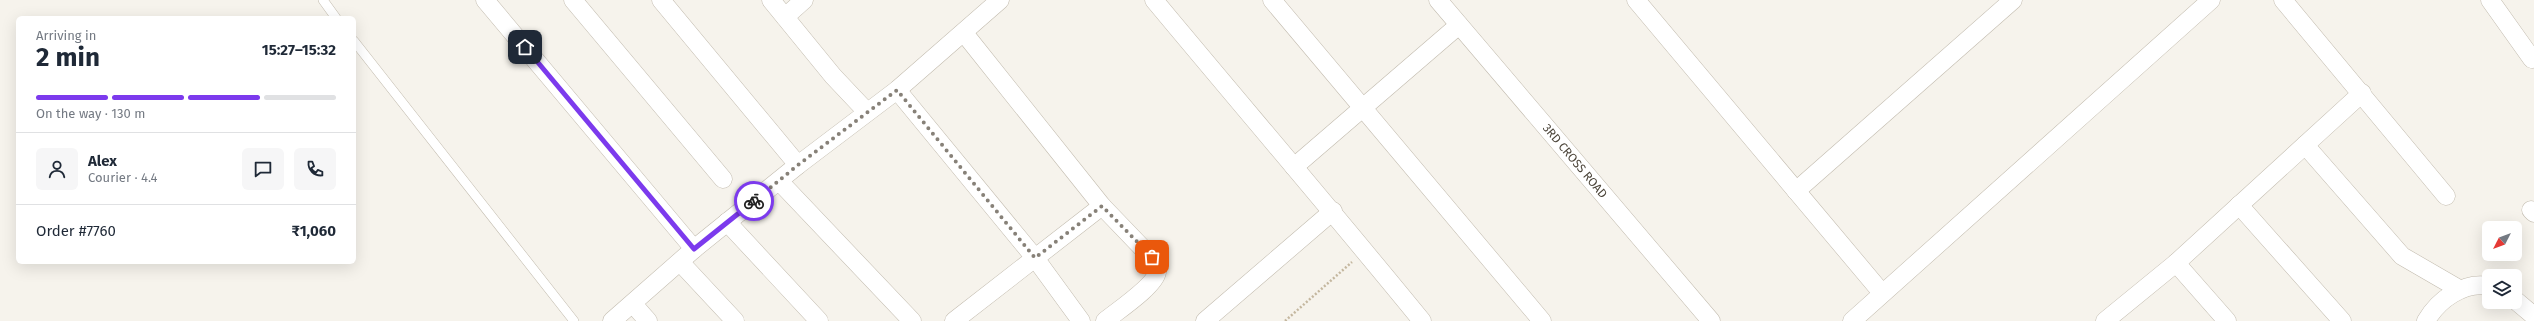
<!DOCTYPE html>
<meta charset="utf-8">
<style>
:root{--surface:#fff;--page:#f6f6f7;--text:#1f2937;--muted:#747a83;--line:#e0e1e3;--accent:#7c3aed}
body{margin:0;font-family:"Fira Sans",sans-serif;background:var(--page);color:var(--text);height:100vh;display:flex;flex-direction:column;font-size:15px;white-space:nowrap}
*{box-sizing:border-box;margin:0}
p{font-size:13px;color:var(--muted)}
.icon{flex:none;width:22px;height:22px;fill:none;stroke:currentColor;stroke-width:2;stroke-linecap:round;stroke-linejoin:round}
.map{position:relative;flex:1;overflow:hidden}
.panel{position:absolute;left:16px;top:16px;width:340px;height:248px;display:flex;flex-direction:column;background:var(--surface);border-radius:6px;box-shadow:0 4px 16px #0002}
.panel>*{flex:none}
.needle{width:26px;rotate:228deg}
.fabs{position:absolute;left:2482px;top:221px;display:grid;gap:8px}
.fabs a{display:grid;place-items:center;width:40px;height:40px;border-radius:6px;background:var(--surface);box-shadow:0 4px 16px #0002;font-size:20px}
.pin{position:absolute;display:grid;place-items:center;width:34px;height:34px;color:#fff;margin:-17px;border-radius:8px;box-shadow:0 2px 6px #0006}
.courier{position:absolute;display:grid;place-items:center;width:40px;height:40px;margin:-20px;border:3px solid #7c3aed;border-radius:50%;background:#fff;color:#222;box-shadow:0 1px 5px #0007}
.summary em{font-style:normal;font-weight:700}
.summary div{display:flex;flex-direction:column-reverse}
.summary{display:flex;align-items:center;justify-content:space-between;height:68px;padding:0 20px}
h1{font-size:26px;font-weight:700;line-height:30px}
.bar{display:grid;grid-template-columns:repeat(4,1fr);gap:6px 4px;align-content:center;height:48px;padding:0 20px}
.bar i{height:5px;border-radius:3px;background:var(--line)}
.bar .selected{background:var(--accent)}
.bar p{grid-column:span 4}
.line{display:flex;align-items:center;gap:10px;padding:0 20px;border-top:1px solid var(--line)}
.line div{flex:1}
.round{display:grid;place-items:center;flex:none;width:42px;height:42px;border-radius:6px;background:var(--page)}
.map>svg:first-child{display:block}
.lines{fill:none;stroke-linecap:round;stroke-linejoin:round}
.lane-casing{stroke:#c2bbae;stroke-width:10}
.street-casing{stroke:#c2bbae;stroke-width:19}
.path{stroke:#c4b79f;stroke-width:2.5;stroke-dasharray:2 2;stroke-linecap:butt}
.lane{stroke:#fff;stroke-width:9}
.street{stroke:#fff;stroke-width:18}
.done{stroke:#878178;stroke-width:4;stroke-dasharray:0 7.2}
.route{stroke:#7c3aed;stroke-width:5}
.labels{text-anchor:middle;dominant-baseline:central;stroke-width:3.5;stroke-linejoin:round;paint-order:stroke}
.street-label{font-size:12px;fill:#4b4439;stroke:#fff}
</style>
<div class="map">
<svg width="2534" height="321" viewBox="0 0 2534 321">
<rect width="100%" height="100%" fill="#f6f3ec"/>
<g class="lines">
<defs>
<g id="lane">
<path d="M 323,0 L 336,18"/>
<path d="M 354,41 L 574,321"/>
</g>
<g id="street">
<path d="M 485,0 L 694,249"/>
<path d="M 573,0 L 723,179"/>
<path d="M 661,0 L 798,165"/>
<path d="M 771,0 L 833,76 L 867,112"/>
<path d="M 1154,0 C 1243,107 1334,213 1422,321"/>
<path d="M 1272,0 L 1542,321"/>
<path d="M 1438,0 L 1711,321"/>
<path d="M 1636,0 L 1882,293"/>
<path d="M 2283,0 L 2446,196"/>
<path d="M 2490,0 L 2532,59"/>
<path d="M 785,17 L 804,0"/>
<path d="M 964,33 L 1102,206 L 1151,257 C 1154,262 1157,266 1157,272 C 1155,286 1117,311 1105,321"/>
<path d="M 897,90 L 1035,258 L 1081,321"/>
<path d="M 2305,145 L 2402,256 L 2459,289"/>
<path d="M 1294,167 L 1459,25"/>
<path d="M 779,181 L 912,321"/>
<path d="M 1796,191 L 2013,0"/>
<path d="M 2239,205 L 2342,321"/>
<path d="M 2531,210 L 2534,213"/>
<path d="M 727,222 L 819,321"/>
<path d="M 680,262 L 735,321"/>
<path d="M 2176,263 L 2227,321"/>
<path d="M 2515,300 L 2534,316"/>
<path d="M 633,304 L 648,321"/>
<path d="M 612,321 L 694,249 L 798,165 L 897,90 L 1000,0"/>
<path d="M 954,321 L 1102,206"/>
<path d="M 1205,321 L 1333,211"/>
<path d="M 1852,321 L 2211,0"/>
<path d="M 2105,321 L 2176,263 L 2362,93"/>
<path d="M 2426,321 C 2438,300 2464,281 2489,286"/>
</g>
</defs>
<!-- lane casing -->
<use href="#lane" class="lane-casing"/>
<!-- street casing -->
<use href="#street" class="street-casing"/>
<!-- path -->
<path class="path" d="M 1285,321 L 1352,262"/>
<!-- lane -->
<use href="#lane" class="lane"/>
<!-- street -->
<use href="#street" class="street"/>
</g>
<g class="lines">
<!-- done -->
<path class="done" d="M 754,201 L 798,165 L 897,90 L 1035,258 L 1102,206 L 1152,257"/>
<!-- route -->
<path class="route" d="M 525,47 L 694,249 L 754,201"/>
</g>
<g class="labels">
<!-- street labels -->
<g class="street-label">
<text transform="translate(1575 161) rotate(50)">3RD CROSS ROAD</text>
</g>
</g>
</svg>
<div class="fabs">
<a><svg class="needle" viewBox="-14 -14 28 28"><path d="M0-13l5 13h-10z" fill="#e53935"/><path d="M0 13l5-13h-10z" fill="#747a83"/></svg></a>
<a><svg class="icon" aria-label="layers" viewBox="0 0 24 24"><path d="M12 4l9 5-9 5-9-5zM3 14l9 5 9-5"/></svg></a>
</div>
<div class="pin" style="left:1152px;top:257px;background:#ea580c"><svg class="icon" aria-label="bag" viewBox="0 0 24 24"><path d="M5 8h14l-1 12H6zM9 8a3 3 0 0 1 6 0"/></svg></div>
<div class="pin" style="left:525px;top:47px;background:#1f2937"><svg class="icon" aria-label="home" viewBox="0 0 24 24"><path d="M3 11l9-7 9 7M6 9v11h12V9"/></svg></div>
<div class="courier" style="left:754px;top:201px"><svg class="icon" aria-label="bike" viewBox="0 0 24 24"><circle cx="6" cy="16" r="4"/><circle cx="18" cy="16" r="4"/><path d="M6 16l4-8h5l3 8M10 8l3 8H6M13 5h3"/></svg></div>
<section class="panel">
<div class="summary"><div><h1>2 min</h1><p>Arriving in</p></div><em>15:27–15:32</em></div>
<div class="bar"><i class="selected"></i><i class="selected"></i><i class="selected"></i><i></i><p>On the way · 130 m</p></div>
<div class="line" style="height:72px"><a class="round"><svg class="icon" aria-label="person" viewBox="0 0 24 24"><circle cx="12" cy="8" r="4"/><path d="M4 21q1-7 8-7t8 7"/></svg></a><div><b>Alex</b><p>Courier · 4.4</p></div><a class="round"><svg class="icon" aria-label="chat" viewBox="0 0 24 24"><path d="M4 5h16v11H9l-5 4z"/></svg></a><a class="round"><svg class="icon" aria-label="phone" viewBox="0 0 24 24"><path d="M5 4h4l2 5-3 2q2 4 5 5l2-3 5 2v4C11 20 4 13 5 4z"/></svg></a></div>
<div class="line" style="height:52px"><div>Order #7760</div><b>₹1,060</b></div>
</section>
</div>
